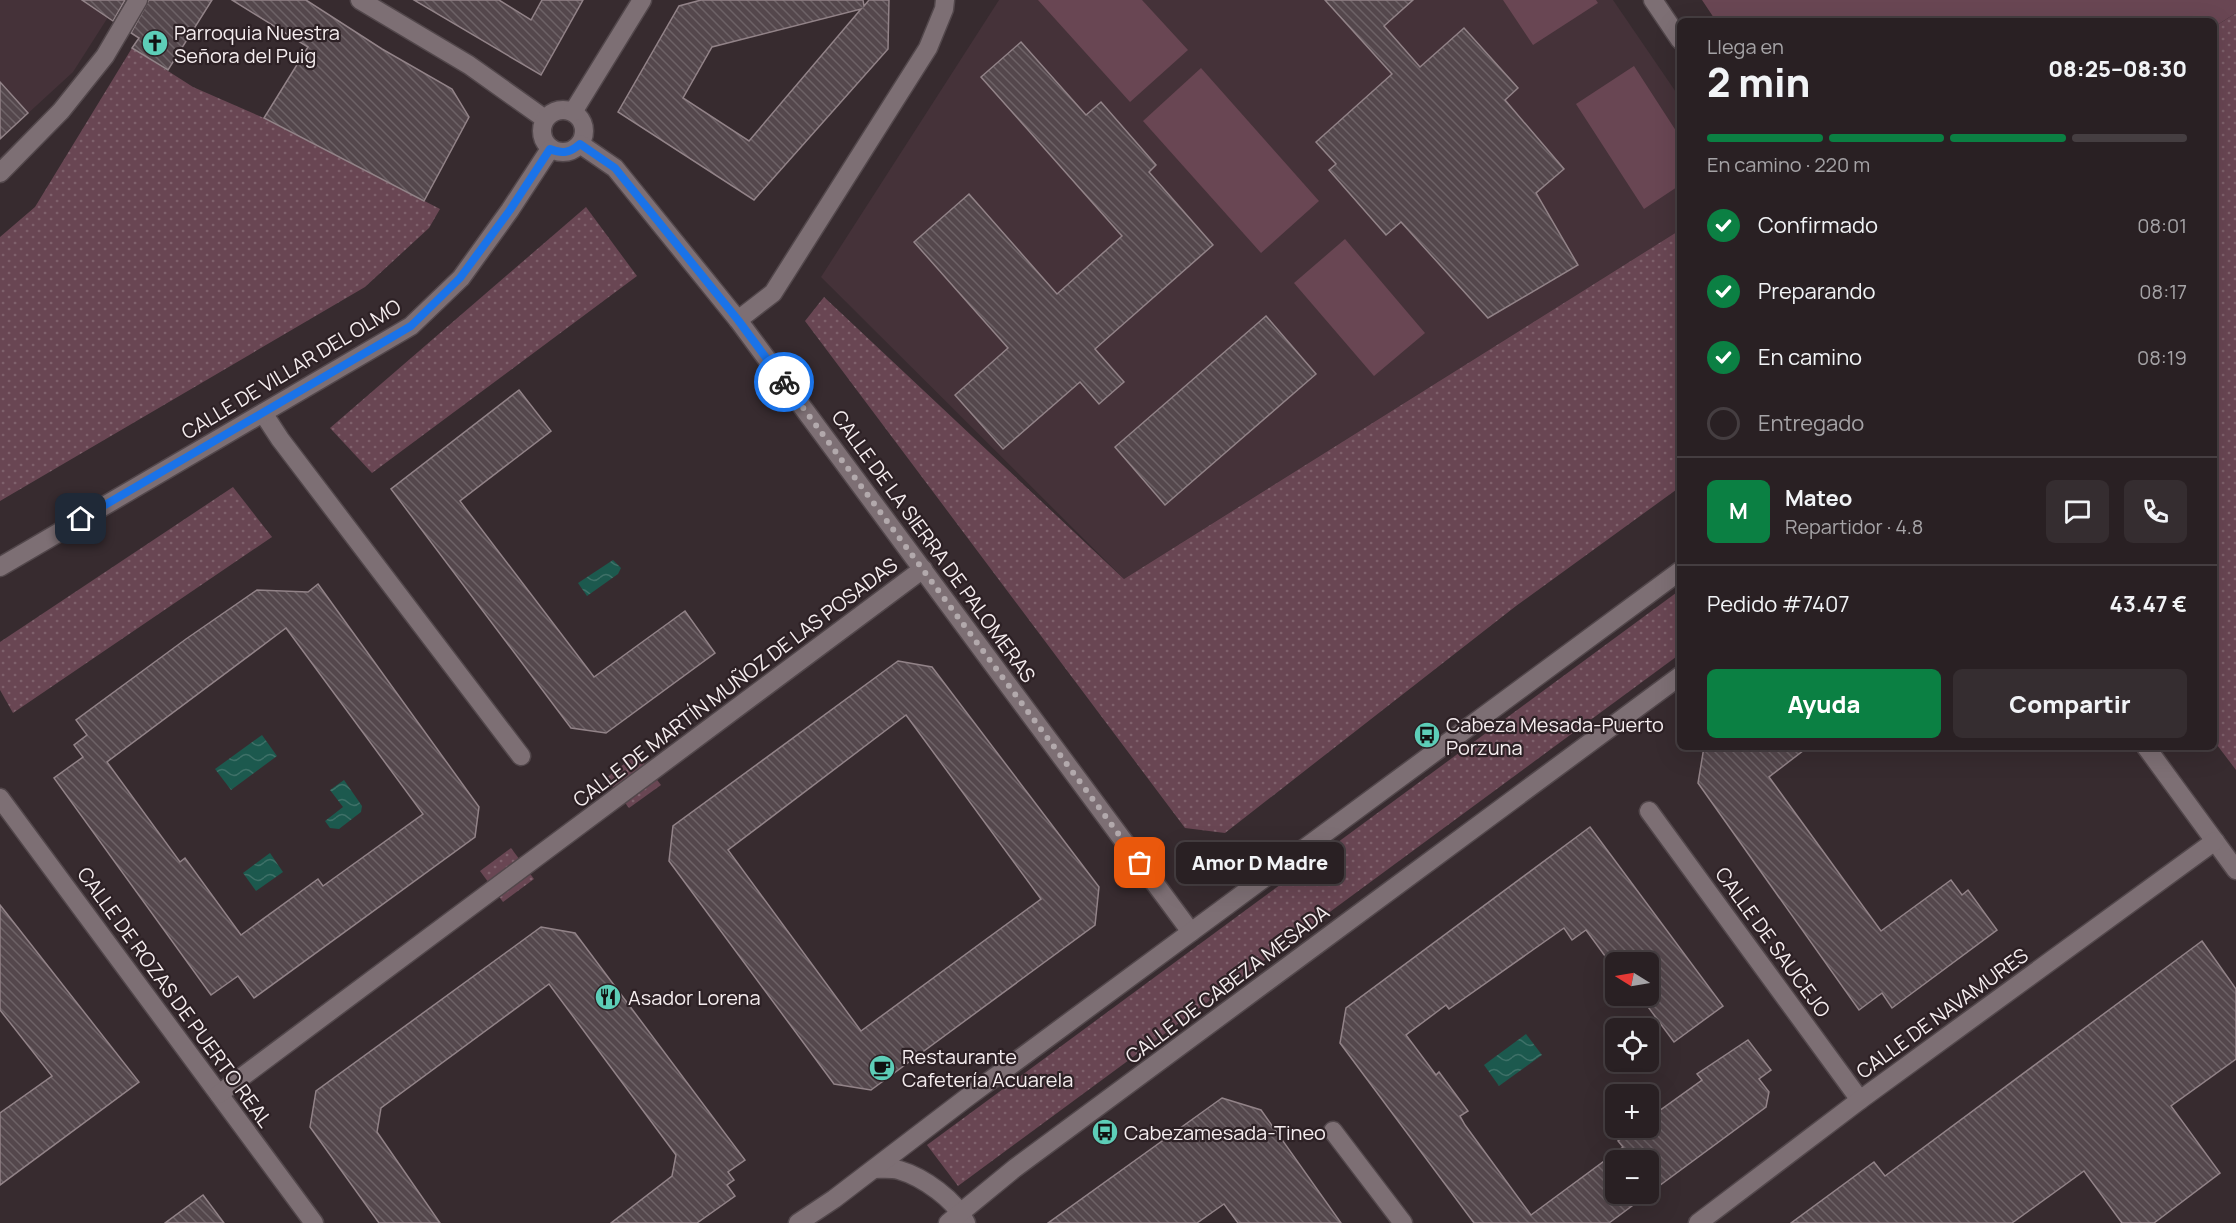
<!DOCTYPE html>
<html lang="es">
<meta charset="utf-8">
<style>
:root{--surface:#292023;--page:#352d30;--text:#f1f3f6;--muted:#a5a3a6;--line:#453e41;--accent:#0b8043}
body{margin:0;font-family:Manrope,sans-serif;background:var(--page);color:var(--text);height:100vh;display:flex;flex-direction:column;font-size:22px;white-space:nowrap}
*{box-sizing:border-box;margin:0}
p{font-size:20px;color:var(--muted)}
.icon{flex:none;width:33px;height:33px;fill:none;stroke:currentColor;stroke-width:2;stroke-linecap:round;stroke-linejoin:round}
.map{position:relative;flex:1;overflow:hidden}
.sheet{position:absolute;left:1677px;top:18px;width:540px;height:732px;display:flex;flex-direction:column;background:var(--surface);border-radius:9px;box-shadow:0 6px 24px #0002,0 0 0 2px var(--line)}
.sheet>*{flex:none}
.needle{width:39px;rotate:281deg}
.tools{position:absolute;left:1605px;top:952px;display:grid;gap:12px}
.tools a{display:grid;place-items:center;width:54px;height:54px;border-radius:9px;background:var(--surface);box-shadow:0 6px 24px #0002,0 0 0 2px var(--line);font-size:30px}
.pin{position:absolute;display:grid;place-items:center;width:51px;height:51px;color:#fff;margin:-26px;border-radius:12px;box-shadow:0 3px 9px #0006}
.courier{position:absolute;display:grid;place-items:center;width:60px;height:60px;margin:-30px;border:4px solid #1a73e8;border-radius:50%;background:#fff;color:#222;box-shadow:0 2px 8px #0007}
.bubble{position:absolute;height:42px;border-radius:9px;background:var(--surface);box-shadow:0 6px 24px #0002,0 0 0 2px var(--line);font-size:20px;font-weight:800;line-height:42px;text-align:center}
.head em{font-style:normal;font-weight:800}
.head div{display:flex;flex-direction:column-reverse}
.head{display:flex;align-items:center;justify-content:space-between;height:102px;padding:0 30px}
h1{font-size:39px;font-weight:800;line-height:45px}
.bar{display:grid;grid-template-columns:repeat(4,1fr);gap:9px 6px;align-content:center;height:72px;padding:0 30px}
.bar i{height:8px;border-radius:4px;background:var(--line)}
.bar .active{background:var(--accent)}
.bar p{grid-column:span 4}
.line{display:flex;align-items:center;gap:15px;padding:0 30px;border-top:2px solid var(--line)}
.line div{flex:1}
.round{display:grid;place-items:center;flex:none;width:63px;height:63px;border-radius:9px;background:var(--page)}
ol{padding:0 30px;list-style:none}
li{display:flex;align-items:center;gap:18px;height:66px}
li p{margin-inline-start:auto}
li .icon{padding:6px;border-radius:50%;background:var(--accent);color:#fff;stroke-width:4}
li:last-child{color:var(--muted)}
li i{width:33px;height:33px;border:3px solid var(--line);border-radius:50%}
.primary-button{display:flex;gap:12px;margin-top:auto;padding:12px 30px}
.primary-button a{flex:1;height:69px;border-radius:9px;background:var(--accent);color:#fff;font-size:24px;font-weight:800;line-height:69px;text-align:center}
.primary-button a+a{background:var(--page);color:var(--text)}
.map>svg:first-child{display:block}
.built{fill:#453239}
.green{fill:url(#green-dots)}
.pitch{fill:#694653}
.water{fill:url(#water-waves)}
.building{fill:url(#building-back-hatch);stroke:#928388;stroke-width:1.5;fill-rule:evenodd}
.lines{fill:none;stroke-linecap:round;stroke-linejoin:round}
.minor-casing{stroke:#52474b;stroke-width:21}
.minor{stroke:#7d6f74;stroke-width:18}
.done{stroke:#b2a9ac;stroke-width:6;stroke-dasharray:0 10.8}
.route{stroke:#1a73e8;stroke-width:8}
.labels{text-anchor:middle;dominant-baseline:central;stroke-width:4.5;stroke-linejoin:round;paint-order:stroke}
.poi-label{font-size:20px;fill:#f5edef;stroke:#2d2125;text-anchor:start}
.street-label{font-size:20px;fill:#f5edef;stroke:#2d2125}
</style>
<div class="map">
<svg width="2236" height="1223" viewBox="0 0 2236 1223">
<defs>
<pattern id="green-dots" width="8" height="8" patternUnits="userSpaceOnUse" patternTransform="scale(1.5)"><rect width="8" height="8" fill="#694653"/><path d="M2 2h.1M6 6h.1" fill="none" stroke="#7f616c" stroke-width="1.8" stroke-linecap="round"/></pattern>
<pattern id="water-waves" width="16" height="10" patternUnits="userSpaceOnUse" patternTransform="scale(1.5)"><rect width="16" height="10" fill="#1c594e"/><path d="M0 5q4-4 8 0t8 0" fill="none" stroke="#3e7168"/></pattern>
<pattern id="building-back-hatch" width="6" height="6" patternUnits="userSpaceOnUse" patternTransform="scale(1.5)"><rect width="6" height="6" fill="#54474c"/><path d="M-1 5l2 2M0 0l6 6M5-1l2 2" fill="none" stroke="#6d6266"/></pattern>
</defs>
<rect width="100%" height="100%" fill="#372b2f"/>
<!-- built -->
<g class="built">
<path d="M 0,0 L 119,0 L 73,72 L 0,139 Z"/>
<path d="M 999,0 L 1613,0 L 1680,98 L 1680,230 L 1124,579 L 821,277 Z"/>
</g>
<!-- green -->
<g class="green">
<path d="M 2236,13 L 2236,770 L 2214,741 L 2214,27 Z"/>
<path d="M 132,48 L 193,87 L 264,118 L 440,209 L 429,228 L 365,287 L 0,501 L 0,237 L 35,207 Z"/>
<path d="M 586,207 L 637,276 L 372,473 L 330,428 Z"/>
<path d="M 1680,230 L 1680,487 L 1516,606 L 1225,833 L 1185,828 L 805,321 L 824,297 L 1124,579 Z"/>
<path d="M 233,487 L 272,537 L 13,713 L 0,690 L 0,642 Z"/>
<path d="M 1680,590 L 1680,654 L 958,1186 L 927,1145 Z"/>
<path d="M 637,754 L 661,785 L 629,808 L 606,778 Z"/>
<path d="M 511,848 L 534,879 L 503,902 L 480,871 Z"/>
</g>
<!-- pitch -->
<g class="pitch">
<path d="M 1038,0 L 1142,0 L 1188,50 L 1130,102 Z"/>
<path d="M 1503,0 L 1596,0 L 1598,3 L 1533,45 Z"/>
<path d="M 1702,0 L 2236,0 L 2236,13 L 2214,27 L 2214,21 L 1716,21 Z"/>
<path d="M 1634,66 L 1680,137 L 1680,185 L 1644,209 L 1576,104 Z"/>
<path d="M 1201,68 L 1319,201 L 1261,253 L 1143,121 Z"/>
<path d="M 1345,239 L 1425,333 L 1374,376 L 1294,283 Z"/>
</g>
<!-- water -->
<g class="water">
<path d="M 613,560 L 621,568 L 618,574 L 587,596 L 578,583 Z"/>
<path d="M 262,735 L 277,756 L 231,790 L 215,769 Z"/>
<path d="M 344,780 L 362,806 L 361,812 L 339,829 L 330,828 L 325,821 L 343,807 L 330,790 Z"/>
<path d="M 270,853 L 283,872 L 256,891 L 243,873 Z"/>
<path d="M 1526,1034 L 1542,1055 L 1499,1086 L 1484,1065 Z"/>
</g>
<!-- building -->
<g class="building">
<path d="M 82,0 L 125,0 L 113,21 Z"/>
<path d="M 149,0 L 212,0 L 168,70 L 132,48 L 139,38 L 131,33 Z"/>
<path d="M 232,0 L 306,0 L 382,49 L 452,89 L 469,117 L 424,201 L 264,118 L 308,47 Z"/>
<path d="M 414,0 L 499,0 L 531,20 L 542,0 L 583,0 L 541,75 Z"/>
<path d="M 701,0 L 863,0 L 864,6 L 869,0 L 889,0 L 888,49 L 754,200 L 618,112 L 679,6 ZM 861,9 L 749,141 L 683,98 L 712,47 Z"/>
<path d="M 1325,0 L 1413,0 L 1384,26 L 1420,67 L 1464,28 L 1518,88 L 1505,100 L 1564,169 L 1536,193 L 1578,265 L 1488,318 L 1401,222 L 1386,235 L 1329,170 L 1336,164 L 1316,142 L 1392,74 Z"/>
<path d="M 1021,42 L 1086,115 L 1101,102 L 1156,165 L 1149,172 L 1213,245 L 1095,349 L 1124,382 L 1099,404 L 1080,382 L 1003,449 L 955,395 L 1008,348 L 914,242 L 969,194 L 1057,294 L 1122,236 L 981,77 Z"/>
<path d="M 0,82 L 28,113 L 0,139 Z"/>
<path d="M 1266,316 L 1316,374 L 1165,505 L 1115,447 Z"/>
<path d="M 519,390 L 551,431 L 460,501 L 594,677 L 685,611 L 715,653 L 606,733 L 571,728 L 391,489 Z"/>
<path d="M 318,584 L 479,807 L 475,837 L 254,998 L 238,976 L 211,995 L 54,778 L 83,757 L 74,745 L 87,735 L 76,720 L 186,639 L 257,590 L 308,592 ZM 286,628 L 423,814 L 323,886 L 318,879 L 241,935 L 185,858 L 180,862 L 107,762 Z"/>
<path d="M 898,661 L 932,667 L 1099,887 L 1095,925 L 871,1090 L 834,1084 L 669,861 L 673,826 ZM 906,715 L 1041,899 L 861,1031 L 728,850 Z"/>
<path d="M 1704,747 L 1808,747 L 1769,777 L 1881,931 L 1951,880 L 1962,895 L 1968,890 L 1997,930 L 1892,1008 L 1882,993 L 1859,1010 L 1698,783 Z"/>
<path d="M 1590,827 L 1723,1006 L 1674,1042 L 1640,996 L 1648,996 L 1648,963 L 1616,962 L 1616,971 L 1586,930 L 1572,940 L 1564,928 L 1449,1009 L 1446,1005 L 1406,1035 L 1436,1075 L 1439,1072 L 1468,1111 L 1460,1116 L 1465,1125 L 1531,1215 L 1623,1147 L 1618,1141 L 1636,1128 L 1648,1128 L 1648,1119 L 1702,1080 L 1697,1074 L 1748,1040 L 1771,1070 L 1759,1079 L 1769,1092 L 1766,1107 L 1648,1194 L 1648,1161 L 1616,1161 L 1616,1194 L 1648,1194 L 1609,1223 L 1474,1223 L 1340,1043 L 1346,1008 Z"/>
<path d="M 0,905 L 139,1082 L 0,1185 L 0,1113 L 52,1076 L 0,1010 Z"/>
<path d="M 541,927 L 575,933 L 745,1160 L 728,1172 L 734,1180 L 727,1185 L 735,1196 L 697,1223 L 611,1223 L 672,1176 L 676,1155 L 549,984 L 381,1108 L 377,1132 L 440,1223 L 379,1223 L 310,1127 L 316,1091 Z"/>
<path d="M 2202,941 L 2236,989 L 2236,1059 L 2171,1106 L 2220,1173 L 2154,1223 L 2122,1223 L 2084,1171 L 2012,1223 L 1791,1223 L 1874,1162 L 1885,1176 Z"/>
<path d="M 1222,1098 L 1261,1110 L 1341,1223 L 1238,1223 L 1224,1204 L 1197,1223 L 1048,1223 Z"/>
<path d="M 203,1195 L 224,1223 L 165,1223 Z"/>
</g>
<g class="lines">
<defs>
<g id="minor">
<path d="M 360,0 L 469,65 L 545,119"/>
<path d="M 1653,0 L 1680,40"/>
<circle cx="563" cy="131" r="21"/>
<path d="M 573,112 L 642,0"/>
<path d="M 580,144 L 615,168 L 738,320 L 1191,932"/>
<path d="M 0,173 L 61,111 L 105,56 L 138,0"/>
<path d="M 738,320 L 773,293 L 928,48 L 944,9 L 945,0"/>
<path d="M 263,413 L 280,439 L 521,756"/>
<path d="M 0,567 L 411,326 L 461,278 L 510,210 L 550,149"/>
<path d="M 2146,747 L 2236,870"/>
<path d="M 0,798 L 314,1223"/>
<path d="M 1649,811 L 1860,1100"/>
<path d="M 219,1094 L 923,569"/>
<path d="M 1333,1131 L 1403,1223"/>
<path d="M 874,1169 C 882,1169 891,1168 899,1170 C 923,1177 956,1200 966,1223"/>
<path d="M 798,1223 L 834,1199 L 965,1099 L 1680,571"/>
<path d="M 948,1223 L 1015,1168 L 1680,676"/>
<path d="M 1698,1223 L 1860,1100 L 2215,841"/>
</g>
</defs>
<!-- minor casing -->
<use href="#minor" class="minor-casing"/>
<!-- minor -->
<use href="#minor" class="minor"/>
</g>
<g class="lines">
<!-- done -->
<path class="done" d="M 784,382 L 1140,863"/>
<!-- route -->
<path class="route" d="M 81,519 L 411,326 L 460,278 L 510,210 L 550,149 C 562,154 570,153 580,144 L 615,168 L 738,320 L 784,382"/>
</g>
<!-- icons -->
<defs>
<symbol id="church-disc" viewBox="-11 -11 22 22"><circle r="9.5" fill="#5dceb8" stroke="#2d2125"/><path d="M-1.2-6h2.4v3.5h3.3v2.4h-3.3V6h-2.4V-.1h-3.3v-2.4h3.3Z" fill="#111"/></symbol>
<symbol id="bus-disc" viewBox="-11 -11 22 22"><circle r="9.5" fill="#5dceb8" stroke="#2d2125"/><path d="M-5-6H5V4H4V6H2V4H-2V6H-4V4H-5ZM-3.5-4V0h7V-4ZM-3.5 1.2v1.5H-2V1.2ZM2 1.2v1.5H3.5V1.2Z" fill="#111"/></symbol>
<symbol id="restaurant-disc" viewBox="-11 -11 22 22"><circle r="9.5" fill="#5dceb8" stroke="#2d2125"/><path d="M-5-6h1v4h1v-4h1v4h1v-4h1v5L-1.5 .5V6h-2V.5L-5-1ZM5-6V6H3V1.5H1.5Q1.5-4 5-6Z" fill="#111"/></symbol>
<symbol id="cafe-disc" viewBox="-11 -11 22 22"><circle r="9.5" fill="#5dceb8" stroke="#2d2125"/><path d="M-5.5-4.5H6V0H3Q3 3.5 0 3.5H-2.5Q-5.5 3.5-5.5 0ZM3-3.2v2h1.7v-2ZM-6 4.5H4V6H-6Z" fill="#111"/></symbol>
</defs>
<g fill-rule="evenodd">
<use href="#church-disc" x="140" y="28" width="30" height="30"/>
<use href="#bus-disc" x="1412" y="720" width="30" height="30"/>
<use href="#restaurant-disc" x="593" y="982" width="30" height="30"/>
<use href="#cafe-disc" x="867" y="1053" width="30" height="30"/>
<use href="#bus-disc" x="1090" y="1117" width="30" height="30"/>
</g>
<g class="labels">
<!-- poi labels -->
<g class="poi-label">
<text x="174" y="32">Parroquia Nuestra<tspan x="174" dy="23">Señora del Puig</tspan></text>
<text x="1446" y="724">Cabeza Mesada-Puerto<tspan x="1446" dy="23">Porzuna</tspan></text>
<text x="628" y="997">Asador Lorena</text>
<text x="902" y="1056">Restaurante<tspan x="902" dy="23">Cafetería Acuarela</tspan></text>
<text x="1124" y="1132">Cabezamesada-Tineo</text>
</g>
<!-- street labels -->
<g class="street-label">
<text transform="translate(291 369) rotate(-31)">CALLE DE VILLAR DEL OLMO</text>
<text transform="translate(934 546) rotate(54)">CALLE DE LA SIERRA DE PALOMERAS</text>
<text transform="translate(735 682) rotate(-37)">CALLE DE MARTÍN MUÑOZ DE LAS POSADAS</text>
<text transform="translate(1773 942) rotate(54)">CALLE DE SAUCEJO</text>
<text transform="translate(1227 984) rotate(-37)">CALLE DE CABEZA MESADA</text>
<text transform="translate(175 997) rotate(54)">CALLE DE ROZAS DE PUERTO REAL</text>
<text transform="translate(1942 1013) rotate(-36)">CALLE DE NAVAMURES</text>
</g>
</g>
</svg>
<div class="tools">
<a><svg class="needle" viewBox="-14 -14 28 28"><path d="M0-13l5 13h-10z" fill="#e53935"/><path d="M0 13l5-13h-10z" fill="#a5a3a6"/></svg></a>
<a><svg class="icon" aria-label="locate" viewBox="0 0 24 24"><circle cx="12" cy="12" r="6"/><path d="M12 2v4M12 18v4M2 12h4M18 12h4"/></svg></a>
<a>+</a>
<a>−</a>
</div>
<div class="pin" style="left:1140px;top:863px;background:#ea580c"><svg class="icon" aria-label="bag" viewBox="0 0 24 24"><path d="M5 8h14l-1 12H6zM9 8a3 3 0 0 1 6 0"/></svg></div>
<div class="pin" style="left:81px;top:519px;background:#1f2937"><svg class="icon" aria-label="home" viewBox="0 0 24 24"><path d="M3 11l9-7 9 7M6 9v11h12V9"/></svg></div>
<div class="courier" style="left:784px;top:382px"><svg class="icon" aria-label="bike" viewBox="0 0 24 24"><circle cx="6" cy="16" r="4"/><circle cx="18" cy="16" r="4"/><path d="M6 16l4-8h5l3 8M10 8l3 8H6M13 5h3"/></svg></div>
<div class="bubble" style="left:1176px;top:842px;width:168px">Amor D Madre</div>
<section class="sheet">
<div class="head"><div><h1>2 min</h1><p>Llega en</p></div><em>08:25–08:30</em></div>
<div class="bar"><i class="active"></i><i class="active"></i><i class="active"></i><i></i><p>En camino · 220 m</p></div>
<ol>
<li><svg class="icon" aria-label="check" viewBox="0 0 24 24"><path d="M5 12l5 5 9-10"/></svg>Confirmado<p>08:01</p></li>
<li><svg class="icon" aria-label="check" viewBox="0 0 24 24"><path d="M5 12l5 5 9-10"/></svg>Preparando<p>08:17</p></li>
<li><svg class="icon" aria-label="check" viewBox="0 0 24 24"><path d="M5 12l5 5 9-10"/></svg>En camino<p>08:19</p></li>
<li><i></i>Entregado</li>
</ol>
<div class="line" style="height:108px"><b class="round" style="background:var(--accent);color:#fff">M</b><div><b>Mateo</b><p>Repartidor · 4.8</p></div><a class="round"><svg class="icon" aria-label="chat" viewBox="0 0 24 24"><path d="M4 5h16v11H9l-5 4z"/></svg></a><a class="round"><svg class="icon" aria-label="phone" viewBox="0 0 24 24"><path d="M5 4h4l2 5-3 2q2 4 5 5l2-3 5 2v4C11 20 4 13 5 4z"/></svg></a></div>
<div class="line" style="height:78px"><div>Pedido #7407</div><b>43.47 €</b></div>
<div class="primary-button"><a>Ayuda</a><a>Compartir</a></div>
</section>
</div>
